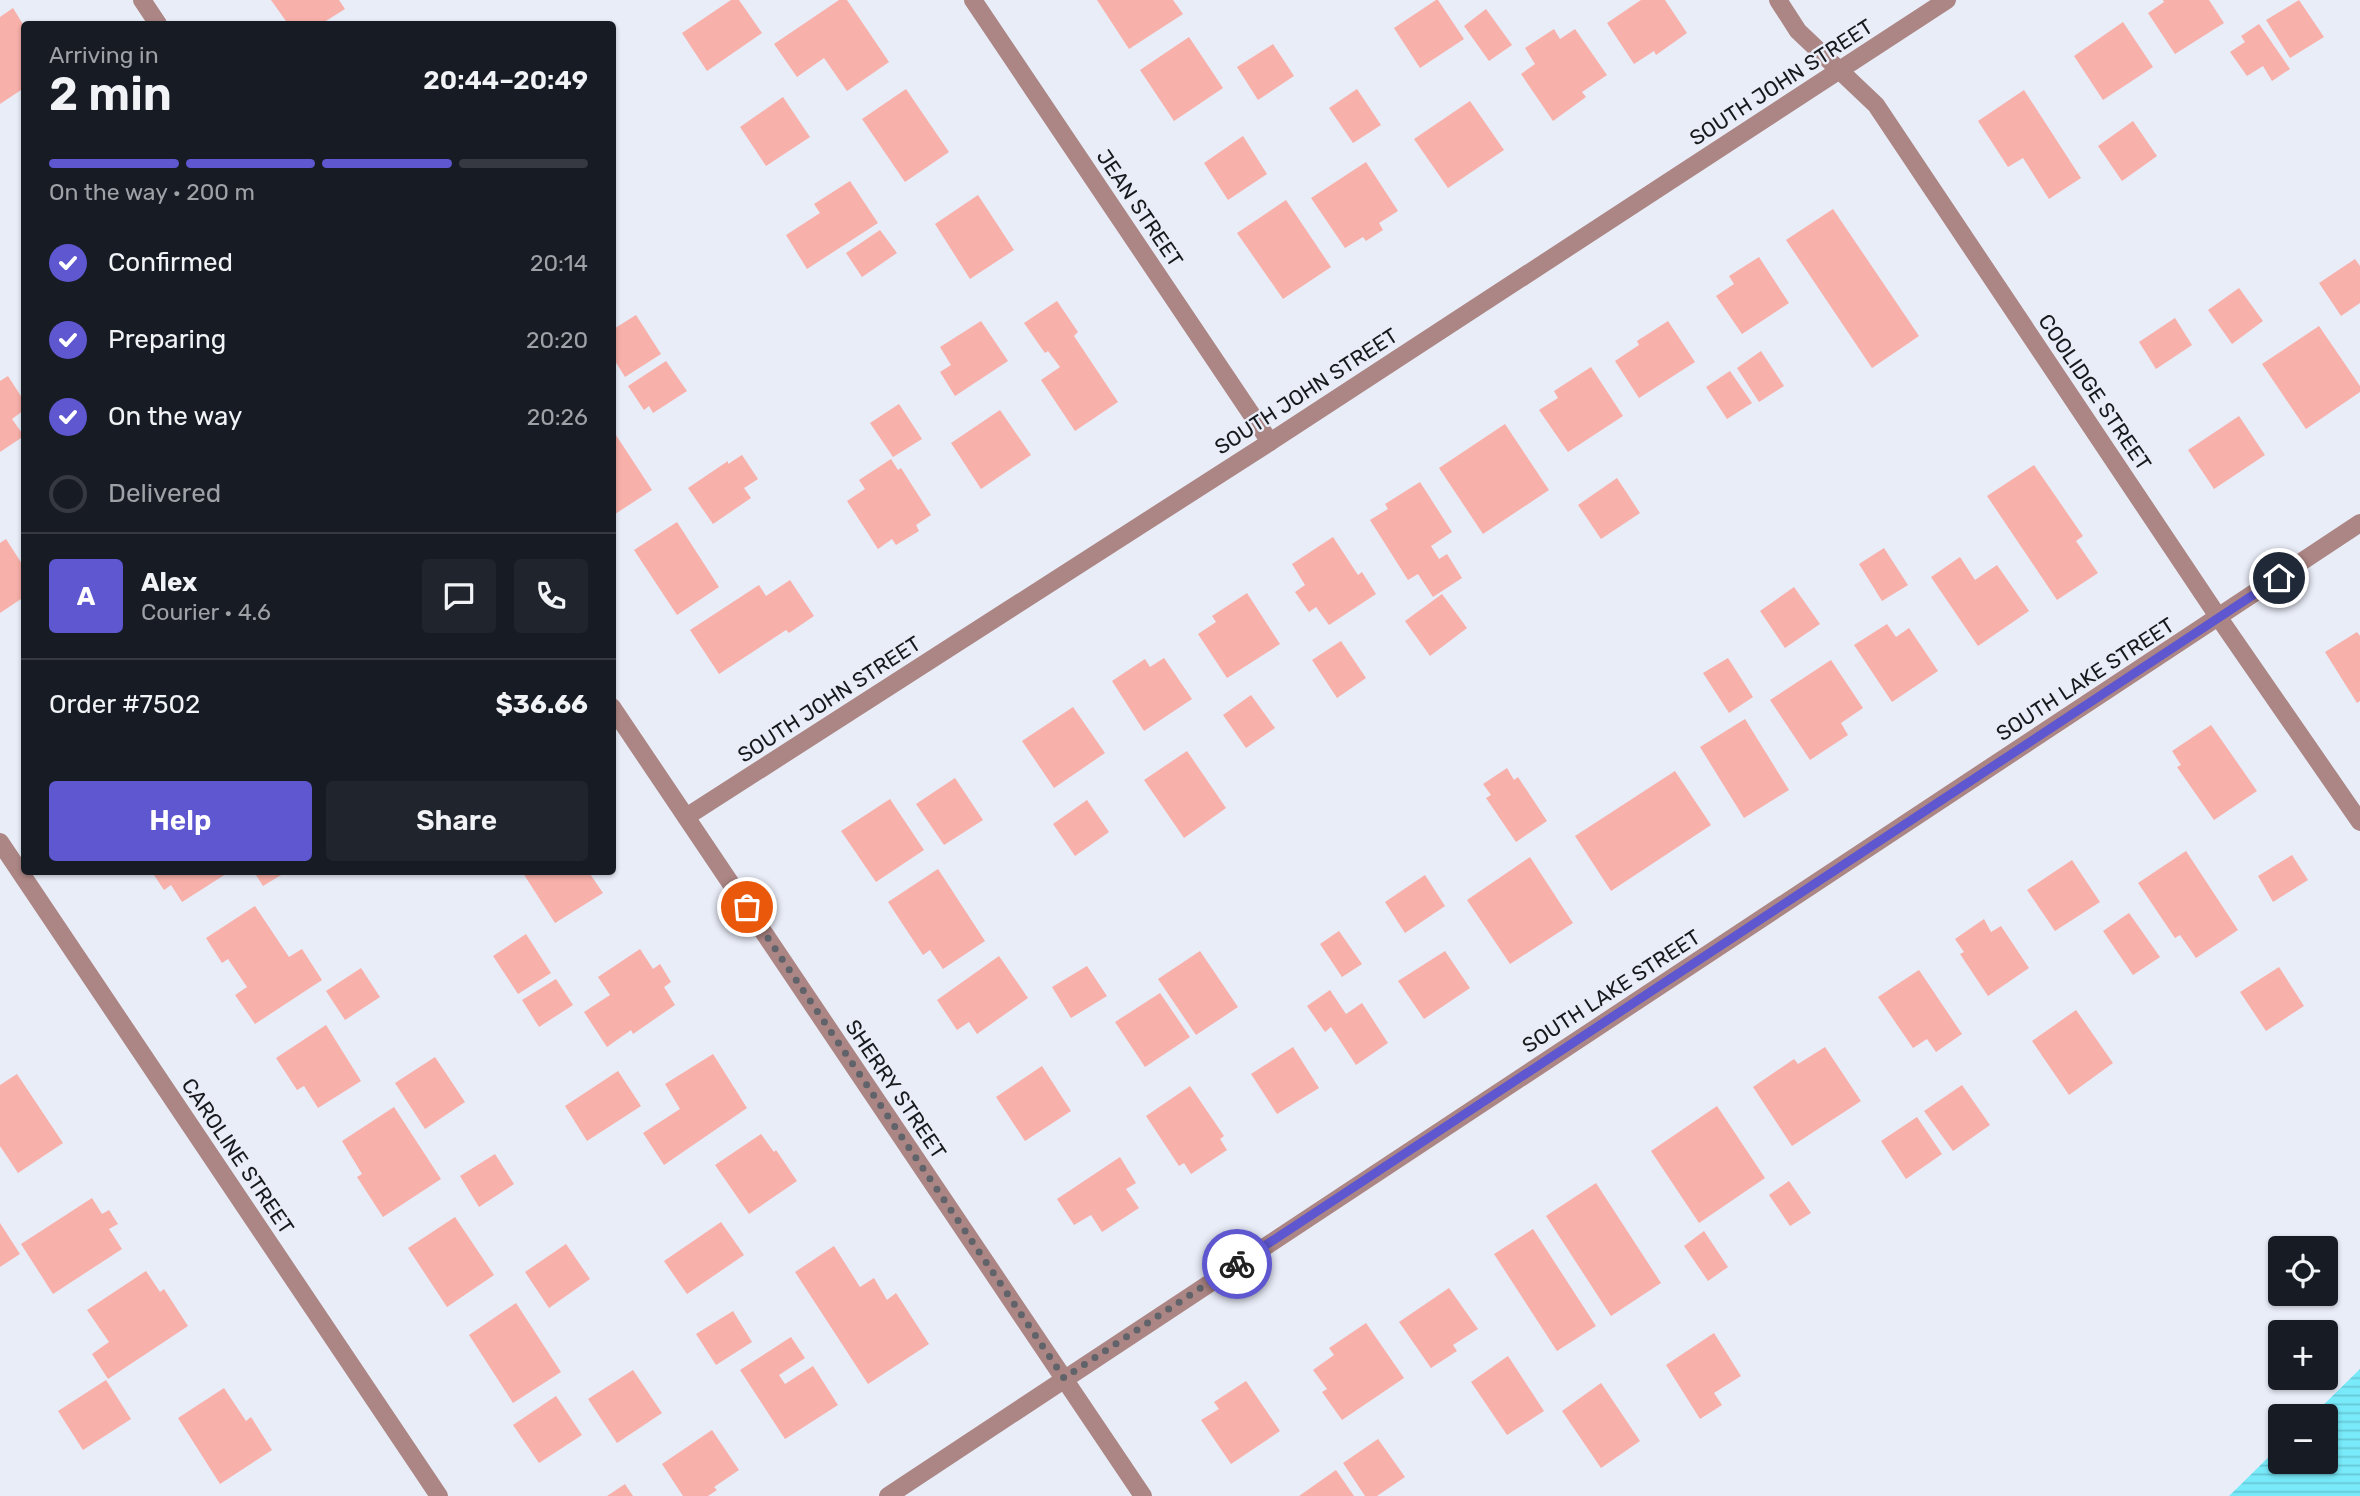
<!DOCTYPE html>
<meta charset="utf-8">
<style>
:root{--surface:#171b24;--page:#20242c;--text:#f1f3f6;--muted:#9ea1a6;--line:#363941;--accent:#5e57d0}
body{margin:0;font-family:Rubik,sans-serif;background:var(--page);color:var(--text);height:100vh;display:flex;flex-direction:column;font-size:26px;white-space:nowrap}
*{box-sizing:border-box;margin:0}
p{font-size:23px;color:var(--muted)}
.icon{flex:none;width:38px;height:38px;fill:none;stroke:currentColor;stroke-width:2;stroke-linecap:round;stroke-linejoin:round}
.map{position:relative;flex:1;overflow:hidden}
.panel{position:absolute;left:21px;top:21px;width:595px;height:854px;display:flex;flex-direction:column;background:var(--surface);border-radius:7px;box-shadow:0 2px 5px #0004}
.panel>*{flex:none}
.fabs{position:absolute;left:2268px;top:1236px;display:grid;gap:14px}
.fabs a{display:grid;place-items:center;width:70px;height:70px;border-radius:7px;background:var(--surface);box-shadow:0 2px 5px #0004;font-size:35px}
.pin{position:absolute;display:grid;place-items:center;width:60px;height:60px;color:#fff;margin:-30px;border:4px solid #fff;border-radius:50%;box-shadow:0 2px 7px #0007}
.courier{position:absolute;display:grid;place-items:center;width:70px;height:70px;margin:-35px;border:5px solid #5e57d0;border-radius:50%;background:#fff;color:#222;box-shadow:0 2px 9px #0007}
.headline em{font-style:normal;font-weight:600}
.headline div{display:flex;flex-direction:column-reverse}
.headline{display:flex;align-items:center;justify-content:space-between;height:119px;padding:0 28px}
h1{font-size:46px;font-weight:600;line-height:52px}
.bar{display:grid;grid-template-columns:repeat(4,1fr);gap:10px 7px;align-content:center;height:84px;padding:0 28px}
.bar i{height:9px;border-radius:5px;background:var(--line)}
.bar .active{background:var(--accent)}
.bar p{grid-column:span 4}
.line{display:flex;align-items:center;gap:18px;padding:0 28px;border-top:2px solid var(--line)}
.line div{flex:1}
.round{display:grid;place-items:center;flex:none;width:74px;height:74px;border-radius:7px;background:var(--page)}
ol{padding:0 28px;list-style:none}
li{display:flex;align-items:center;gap:21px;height:77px}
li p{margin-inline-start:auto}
li .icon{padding:7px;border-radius:50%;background:var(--accent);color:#fff;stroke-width:4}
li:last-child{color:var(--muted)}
li i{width:38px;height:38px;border:4px solid var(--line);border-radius:50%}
.primary-button{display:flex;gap:14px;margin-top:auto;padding:14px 28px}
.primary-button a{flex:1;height:80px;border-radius:7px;background:var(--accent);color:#fff;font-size:28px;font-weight:600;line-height:80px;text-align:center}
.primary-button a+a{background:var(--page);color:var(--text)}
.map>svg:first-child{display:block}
.water{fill:url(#water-rules)}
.building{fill:#f8b0aa}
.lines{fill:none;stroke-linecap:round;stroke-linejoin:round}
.minor{stroke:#ac8684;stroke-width:18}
.done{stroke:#60636a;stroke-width:7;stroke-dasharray:0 12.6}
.route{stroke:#5e57d0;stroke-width:9}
.labels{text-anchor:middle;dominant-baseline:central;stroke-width:5;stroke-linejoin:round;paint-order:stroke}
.street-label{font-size:21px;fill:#17191d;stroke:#e9edf8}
</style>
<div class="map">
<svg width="2360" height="1496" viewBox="0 0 2360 1496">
<defs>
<pattern id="water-rules" width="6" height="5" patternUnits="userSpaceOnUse" patternTransform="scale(1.75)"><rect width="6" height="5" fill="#78eafa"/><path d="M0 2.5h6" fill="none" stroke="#67c8d6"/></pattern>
</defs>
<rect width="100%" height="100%" fill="#e9edf8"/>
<!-- water -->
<path class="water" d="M 2360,1369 L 2360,1496 L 2229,1496 L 2280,1446 L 2280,1461 L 2326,1461 L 2326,1416 L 2312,1416 Z"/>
<!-- building -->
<g class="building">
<path d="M 271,0 L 339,0 L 345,9 L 321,24 L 288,24 Z"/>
<path d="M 731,0 L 739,0 L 762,33 L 707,71 L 682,33 Z"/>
<path d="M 839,0 L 847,0 L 889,62 L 847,91 L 824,58 L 797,77 L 774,44 Z"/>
<path d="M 1097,0 L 1173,0 L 1183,14 L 1129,49 Z"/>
<path d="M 1436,0 L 1438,0 L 1464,39 L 1420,68 L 1394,28 Z"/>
<path d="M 1641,0 L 1665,0 L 1687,33 L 1656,55 L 1654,51 L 1634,64 L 1607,23 Z"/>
<path d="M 2163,0 L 2209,0 L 2224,23 L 2175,54 L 2148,13 L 2164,2 Z"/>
<path d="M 2299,0 L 2324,37 L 2290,58 L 2266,20 Z"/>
<path d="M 13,8 L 24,26 L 24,88 L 0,104 L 0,17 Z"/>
<path d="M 1486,9 L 1512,45 L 1489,61 L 1464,26 Z"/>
<path d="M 2123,22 L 2153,67 L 2103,100 L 2074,56 Z"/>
<path d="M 2259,24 L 2290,69 L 2272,81 L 2263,66 L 2247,76 L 2230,52 L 2245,42 L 2241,36 Z"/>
<path d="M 1554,29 L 1560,39 L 1575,29 L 1607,75 L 1582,92 L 1586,97 L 1553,121 L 1521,74 L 1535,64 L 1525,48 Z"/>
<path d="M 1189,37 L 1223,88 L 1174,121 L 1140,70 Z"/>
<path d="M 1273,44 L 1294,76 L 1258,100 L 1237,67 Z"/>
<path d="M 906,89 L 949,152 L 905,182 L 862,119 Z"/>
<path d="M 1357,89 L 1381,125 L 1353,143 L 1329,108 Z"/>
<path d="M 2024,90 L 2081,178 L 2049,199 L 2023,158 L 2008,167 L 1978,121 Z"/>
<path d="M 783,97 L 810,137 L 766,166 L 740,127 Z"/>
<path d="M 1470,101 L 1504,150 L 1448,188 L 1414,139 Z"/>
<path d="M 2133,121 L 2157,156 L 2122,181 L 2098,146 Z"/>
<path d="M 1243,136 L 1267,174 L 1228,200 L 1204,163 Z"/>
<path d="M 1366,162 L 1398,211 L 1379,223 L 1383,230 L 1366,241 L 1363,237 L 1345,248 L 1311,198 Z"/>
<path d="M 850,181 L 878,223 L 807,269 L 786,235 L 820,213 L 814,204 Z"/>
<path d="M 978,195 L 1014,250 L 970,279 L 935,224 Z"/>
<path d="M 1286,200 L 1331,267 L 1283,299 L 1237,233 Z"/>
<path d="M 1833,209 L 1919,336 L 1872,368 L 1786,240 Z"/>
<path d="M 880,230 L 897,253 L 862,277 L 846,253 Z"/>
<path d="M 1759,257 L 1789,303 L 1742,334 L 1716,296 L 1734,284 L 1729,276 Z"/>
<path d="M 2355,259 L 2360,266 L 2360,303 L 2341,316 L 2319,283 Z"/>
<path d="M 2239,288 L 2263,321 L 2232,344 L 2208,310 Z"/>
<path d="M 1057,301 L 1078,332 L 1074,336 L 1118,402 L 1075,431 L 1041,380 L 1060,367 L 1048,351 L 1045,353 L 1024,323 Z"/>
<path d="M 636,315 L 661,354 L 625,377 L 612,356 L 612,330 Z"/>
<path d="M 2175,318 L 2192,345 L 2156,369 L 2139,342 Z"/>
<path d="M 981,321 L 1008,361 L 955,396 L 940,372 L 951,365 L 940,347 Z"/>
<path d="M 1668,321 L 1695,362 L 1639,398 L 1615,361 L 1639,345 L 1637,341 Z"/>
<path d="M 2319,326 L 2360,386 L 2360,392 L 2306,429 L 2262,364 Z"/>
<path d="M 1761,351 L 1784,386 L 1759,402 L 1737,368 Z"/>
<path d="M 666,361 L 687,391 L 653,413 L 649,406 L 644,410 L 628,386 Z"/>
<path d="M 1591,367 L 1623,416 L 1568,452 L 1539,410 L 1558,398 L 1554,391 Z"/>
<path d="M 1730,371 L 1752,403 L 1727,419 L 1706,387 Z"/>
<path d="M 8,376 L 24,401 L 24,410 L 12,419 L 24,436 L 0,452 L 0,381 Z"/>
<path d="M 899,404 L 922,439 L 893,457 L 870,423 Z"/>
<path d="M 1000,410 L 1031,455 L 981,489 L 951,443 Z"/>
<path d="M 2239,416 L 2265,455 L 2214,489 L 2188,450 Z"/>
<path d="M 1505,424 L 1549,490 L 1483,534 L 1439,468 Z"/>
<path d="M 612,429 L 652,490 L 612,516 Z"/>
<path d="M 742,455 L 758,479 L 744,488 L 751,498 L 713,524 L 688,488 L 728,461 L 728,464 Z"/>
<path d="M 891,459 L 898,470 L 901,468 L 931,515 L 916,525 L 919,531 L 896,545 L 892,539 L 878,549 L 847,501 L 865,489 L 859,480 Z"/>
<path d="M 2034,465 L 2083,536 L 2076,541 L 2098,573 L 2057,600 L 1987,496 Z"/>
<path d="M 1617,478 L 1640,513 L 1601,539 L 1578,505 Z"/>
<path d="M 1420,482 L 1452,532 L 1431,546 L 1439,559 L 1447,554 L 1462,578 L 1433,597 L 1418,574 L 1408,580 L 1370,520 L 1388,509 L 1385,504 Z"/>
<path d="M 677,522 L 719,587 L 677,615 L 634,550 Z"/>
<path d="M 1333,537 L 1358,575 L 1362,572 L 1376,594 L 1329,625 L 1316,607 L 1309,612 L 1295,592 L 1305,585 L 1292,564 Z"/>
<path d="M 6,539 L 24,567 L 24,597 L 0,613 L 0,543 Z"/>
<path d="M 1884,548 L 1908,585 L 1882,601 L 1859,564 Z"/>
<path d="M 1960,557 L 1975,580 L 1997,565 L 2029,611 L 1978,646 L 1931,577 Z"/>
<path d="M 790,580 L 814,616 L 789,633 L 786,630 L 719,674 L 690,630 L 759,585 L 766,596 Z"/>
<path d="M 1794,587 L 1820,624 L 1785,648 L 1760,611 Z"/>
<path d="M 1247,593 L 1280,644 L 1227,678 L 1198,634 L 1216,622 L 1212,616 Z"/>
<path d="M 1442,594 L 1467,628 L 1430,656 L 1405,621 Z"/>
<path d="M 1887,624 L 1896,637 L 1909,628 L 1938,671 L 1892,702 L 1854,645 Z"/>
<path d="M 2357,632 L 2360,636 L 2360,701 L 2357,703 L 2325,652 Z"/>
<path d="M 1341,641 L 1366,678 L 1337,698 L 1312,660 Z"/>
<path d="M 1164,658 L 1192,699 L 1144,731 L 1112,681 L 1145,659 L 1150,667 Z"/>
<path d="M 1728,658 L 1753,697 L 1729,713 L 1703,673 Z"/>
<path d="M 1831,660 L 1863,708 L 1841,723 L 1848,735 L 1810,760 L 1770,700 Z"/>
<path d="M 1251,695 L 1275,728 L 1246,748 L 1223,715 Z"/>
<path d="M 1073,707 L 1105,753 L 1054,788 L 1022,741 Z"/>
<path d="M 1745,719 L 1789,790 L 1744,818 L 1700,747 Z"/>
<path d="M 2211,725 L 2257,791 L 2214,820 L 2177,767 L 2181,765 L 2172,751 Z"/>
<path d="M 1187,751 L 1226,808 L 1184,838 L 1144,780 Z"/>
<path d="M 1507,768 L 1514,780 L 1518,777 L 1547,821 L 1516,842 L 1486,798 L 1491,795 L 1483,784 Z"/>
<path d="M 1675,771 L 1711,825 L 1611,891 L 1575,836 Z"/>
<path d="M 955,778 L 983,820 L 944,845 L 916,804 Z"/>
<path d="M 890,799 L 924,850 L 876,882 L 841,831 Z"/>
<path d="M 1087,800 L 1109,832 L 1075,856 L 1053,824 Z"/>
<path d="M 2186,851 L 2238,930 L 2196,958 L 2180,935 L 2175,938 L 2138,883 Z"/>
<path d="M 2292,855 L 2308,880 L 2273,902 L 2258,876 Z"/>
<path d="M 1530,857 L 1573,923 L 1510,964 L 1467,900 Z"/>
<path d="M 2072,860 L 2100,902 L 2055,931 L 2027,890 Z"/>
<path d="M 938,869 L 985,941 L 943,969 L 930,950 L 923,955 L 888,902 Z"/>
<path d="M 152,872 L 229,872 L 182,902 L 171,885 L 164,890 Z"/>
<path d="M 254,872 L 286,872 L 263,886 Z"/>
<path d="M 525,872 L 594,872 L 590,874 L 603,893 L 555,923 L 523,873 Z"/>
<path d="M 1425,875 L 1445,906 L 1405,933 L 1385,902 Z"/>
<path d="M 255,906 L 289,957 L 302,949 L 322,980 L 255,1024 L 235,995 L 247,987 L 228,959 L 222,963 L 206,938 Z"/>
<path d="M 2129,913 L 2160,957 L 2133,975 L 2103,931 Z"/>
<path d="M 1984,919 L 1991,932 L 2001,926 L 2029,968 L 1988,996 L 1960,954 L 1964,952 L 1955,939 Z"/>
<path d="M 1339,931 L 1362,964 L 1342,977 L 1320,944 Z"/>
<path d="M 526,934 L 551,973 L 518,994 L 493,956 Z"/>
<path d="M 640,949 L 653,969 L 660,964 L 671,982 L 664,987 L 675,1005 L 633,1034 L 631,1030 L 607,1047 L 584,1012 L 610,995 L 598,977 Z"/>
<path d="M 1200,951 L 1238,1007 L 1196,1035 L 1158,979 Z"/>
<path d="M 1445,951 L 1470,988 L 1424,1019 L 1398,981 Z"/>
<path d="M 999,956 L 1028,998 L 977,1034 L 969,1022 L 957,1030 L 937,1000 Z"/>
<path d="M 1087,966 L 1107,996 L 1071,1018 L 1052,987 Z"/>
<path d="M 2279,967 L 2304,1006 L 2266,1031 L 2240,992 Z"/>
<path d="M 361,968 L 380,997 L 345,1020 L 326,991 Z"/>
<path d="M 1919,970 L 1962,1034 L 1936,1052 L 1927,1039 L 1913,1048 L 1878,997 Z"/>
<path d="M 556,979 L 573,1005 L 539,1027 L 522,1000 Z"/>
<path d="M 1330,990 L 1346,1014 L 1362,1003 L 1388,1043 L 1356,1065 L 1331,1027 L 1325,1032 L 1307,1006 Z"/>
<path d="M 1160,993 L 1190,1037 L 1145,1067 L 1115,1022 Z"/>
<path d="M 2076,1010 L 2113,1063 L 2069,1095 L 2032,1041 Z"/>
<path d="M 326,1025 L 361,1081 L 318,1108 L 304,1086 L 297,1090 L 276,1058 Z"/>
<path d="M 1293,1047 L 1319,1088 L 1277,1114 L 1251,1074 Z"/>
<path d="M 1825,1047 L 1861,1101 L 1792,1146 L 1753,1087 L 1794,1059 L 1798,1064 Z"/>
<path d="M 713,1054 L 747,1108 L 664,1165 L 643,1133 L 680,1109 L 665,1084 Z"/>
<path d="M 435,1057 L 465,1102 L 425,1129 L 395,1083 Z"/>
<path d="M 1042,1066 L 1071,1111 L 1025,1141 L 996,1097 Z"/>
<path d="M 618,1071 L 641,1106 L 587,1141 L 565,1106 Z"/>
<path d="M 17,1074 L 63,1143 L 18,1173 L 0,1146 L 0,1085 Z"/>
<path d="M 1962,1085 L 1990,1125 L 1953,1151 L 1924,1111 Z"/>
<path d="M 1190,1086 L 1224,1136 L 1220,1139 L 1227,1150 L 1191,1174 L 1184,1163 L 1179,1166 L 1146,1116 Z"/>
<path d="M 1717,1106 L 1765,1178 L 1699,1223 L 1651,1151 Z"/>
<path d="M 394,1107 L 441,1179 L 383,1217 L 357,1177 L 362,1174 L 342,1141 Z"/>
<path d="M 1917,1117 L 1942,1154 L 1906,1179 L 1881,1141 Z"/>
<path d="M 761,1134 L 774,1152 L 776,1150 L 797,1181 L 749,1214 L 715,1165 Z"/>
<path d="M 495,1154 L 514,1184 L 479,1207 L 460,1176 Z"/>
<path d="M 1120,1157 L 1136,1183 L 1126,1189 L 1139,1208 L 1102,1232 L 1091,1215 L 1074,1225 L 1057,1199 Z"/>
<path d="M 1789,1181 L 1811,1213 L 1790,1226 L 1769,1195 Z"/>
<path d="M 1596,1183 L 1661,1283 L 1611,1316 L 1546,1216 Z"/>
<path d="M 92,1198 L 102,1214 L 109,1210 L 118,1224 L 109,1229 L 122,1249 L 53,1294 L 21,1244 Z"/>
<path d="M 455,1217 L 494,1275 L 447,1307 L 408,1248 Z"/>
<path d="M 721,1222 L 744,1255 L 687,1294 L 664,1261 Z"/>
<path d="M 0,1223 L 20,1254 L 0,1267 Z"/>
<path d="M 1533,1229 L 1596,1326 L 1557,1351 L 1494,1254 Z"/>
<path d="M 1704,1231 L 1728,1267 L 1708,1281 L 1684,1246 Z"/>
<path d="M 566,1244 L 590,1279 L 549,1308 L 525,1272 Z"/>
<path d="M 834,1246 L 860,1287 L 874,1278 L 887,1300 L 896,1293 L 929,1344 L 868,1384 L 795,1272 Z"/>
<path d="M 146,1271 L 160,1292 L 164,1289 L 188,1326 L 108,1379 L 92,1354 L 109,1342 L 87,1310 Z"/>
<path d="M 1449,1288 L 1478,1329 L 1453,1345 L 1457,1351 L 1431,1368 L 1399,1322 Z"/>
<path d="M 516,1303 L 561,1372 L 513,1403 L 469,1335 Z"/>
<path d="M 733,1311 L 752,1342 L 716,1365 L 696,1334 Z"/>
<path d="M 1366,1323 L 1404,1378 L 1342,1420 L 1322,1392 L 1327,1389 L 1313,1370 L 1334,1355 L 1329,1348 Z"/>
<path d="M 1714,1333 L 1741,1376 L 1714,1393 L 1722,1405 L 1700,1419 L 1666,1365 Z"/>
<path d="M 791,1337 L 805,1358 L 779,1375 L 785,1384 L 813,1366 L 838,1405 L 785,1439 L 740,1370 Z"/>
<path d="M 1508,1356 L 1544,1411 L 1507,1435 L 1471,1382 Z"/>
<path d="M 633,1370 L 662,1413 L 617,1443 L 588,1399 Z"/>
<path d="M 106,1380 L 131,1419 L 83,1450 L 58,1411 Z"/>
<path d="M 1246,1381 L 1280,1431 L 1231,1464 L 1201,1420 L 1219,1409 L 1214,1402 Z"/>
<path d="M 1601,1383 L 1640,1441 L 1601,1468 L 1562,1411 Z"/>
<path d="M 224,1388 L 246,1421 L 251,1417 L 272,1450 L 220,1484 L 178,1418 Z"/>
<path d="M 556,1396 L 582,1435 L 539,1463 L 513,1425 Z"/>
<path d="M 712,1430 L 739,1470 L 714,1487 L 717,1490 L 708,1496 L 683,1496 L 662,1464 Z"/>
<path d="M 1378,1439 L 1405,1477 L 1377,1496 L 1365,1496 L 1343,1463 Z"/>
<path d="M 1336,1470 L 1354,1496 L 1299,1496 Z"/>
<path d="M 625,1484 L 633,1496 L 607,1496 Z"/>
</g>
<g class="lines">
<!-- minor -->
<g class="minor">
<path d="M 142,0 L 158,24"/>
<path d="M 973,0 L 1270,442"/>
<path d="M 1778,0 L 1798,31 L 1876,105 L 2219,618 L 2360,822"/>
<path d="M 612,707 L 1143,1496"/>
<path d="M 686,817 L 1270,442 L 1947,0"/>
<path d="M 0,842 L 439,1496"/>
<path d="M 888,1496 L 2360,523"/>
</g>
</g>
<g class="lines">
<!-- done -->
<path class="done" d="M 747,907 L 1064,1378 L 1237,1264"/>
<!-- route -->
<path class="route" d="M 1237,1264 L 2279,578"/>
</g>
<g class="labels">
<!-- street labels -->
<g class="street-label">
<text transform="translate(1781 82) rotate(-33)">SOUTH JOHN STREET</text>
<text transform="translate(1140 208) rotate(56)">JEAN STREET</text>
<text transform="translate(1306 391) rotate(-33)">SOUTH JOHN STREET</text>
<text transform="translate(2095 392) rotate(56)">COOLIDGE STREET</text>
<text transform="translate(2085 679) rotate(-33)">SOUTH LAKE STREET</text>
<text transform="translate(829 699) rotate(-33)">SOUTH JOHN STREET</text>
<text transform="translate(1611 991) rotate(-33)">SOUTH LAKE STREET</text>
<text transform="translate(896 1089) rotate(56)">SHERRY STREET</text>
<text transform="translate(238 1156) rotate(56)">CAROLINE STREET</text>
</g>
</g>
</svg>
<div class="fabs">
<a><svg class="icon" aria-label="locate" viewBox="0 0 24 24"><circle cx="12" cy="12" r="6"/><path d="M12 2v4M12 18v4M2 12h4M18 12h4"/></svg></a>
<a>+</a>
<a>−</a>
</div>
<div class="pin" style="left:747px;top:907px;background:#ea580c"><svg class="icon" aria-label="bag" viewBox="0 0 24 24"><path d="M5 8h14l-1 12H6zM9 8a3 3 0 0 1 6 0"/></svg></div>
<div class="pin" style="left:2279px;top:578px;background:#1f2937"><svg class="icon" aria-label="home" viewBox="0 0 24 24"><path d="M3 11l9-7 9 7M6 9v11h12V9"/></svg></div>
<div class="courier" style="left:1237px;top:1264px"><svg class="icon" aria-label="bike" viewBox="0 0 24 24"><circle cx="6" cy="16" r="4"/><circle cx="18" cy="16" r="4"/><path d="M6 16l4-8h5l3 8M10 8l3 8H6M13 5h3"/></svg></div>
<section class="panel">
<div class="headline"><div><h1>2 min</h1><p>Arriving in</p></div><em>20:44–20:49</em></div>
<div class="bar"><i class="active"></i><i class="active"></i><i class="active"></i><i></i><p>On the way · 200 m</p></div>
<ol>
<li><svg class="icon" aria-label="check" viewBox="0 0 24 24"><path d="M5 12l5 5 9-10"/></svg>Confirmed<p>20:14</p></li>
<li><svg class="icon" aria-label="check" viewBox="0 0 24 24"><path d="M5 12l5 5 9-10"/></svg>Preparing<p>20:20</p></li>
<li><svg class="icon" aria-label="check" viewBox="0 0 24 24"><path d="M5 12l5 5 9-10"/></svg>On the way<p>20:26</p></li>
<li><i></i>Delivered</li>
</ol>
<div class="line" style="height:126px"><b class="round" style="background:var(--accent);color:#fff">A</b><div><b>Alex</b><p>Courier · 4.6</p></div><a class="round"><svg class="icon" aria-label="chat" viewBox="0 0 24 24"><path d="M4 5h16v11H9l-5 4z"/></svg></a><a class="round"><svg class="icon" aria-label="phone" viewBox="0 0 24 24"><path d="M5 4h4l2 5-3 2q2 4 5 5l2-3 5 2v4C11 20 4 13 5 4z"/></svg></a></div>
<div class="line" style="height:91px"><div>Order #7502</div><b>$36.66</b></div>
<div class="primary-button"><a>Help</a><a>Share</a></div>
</section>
</div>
